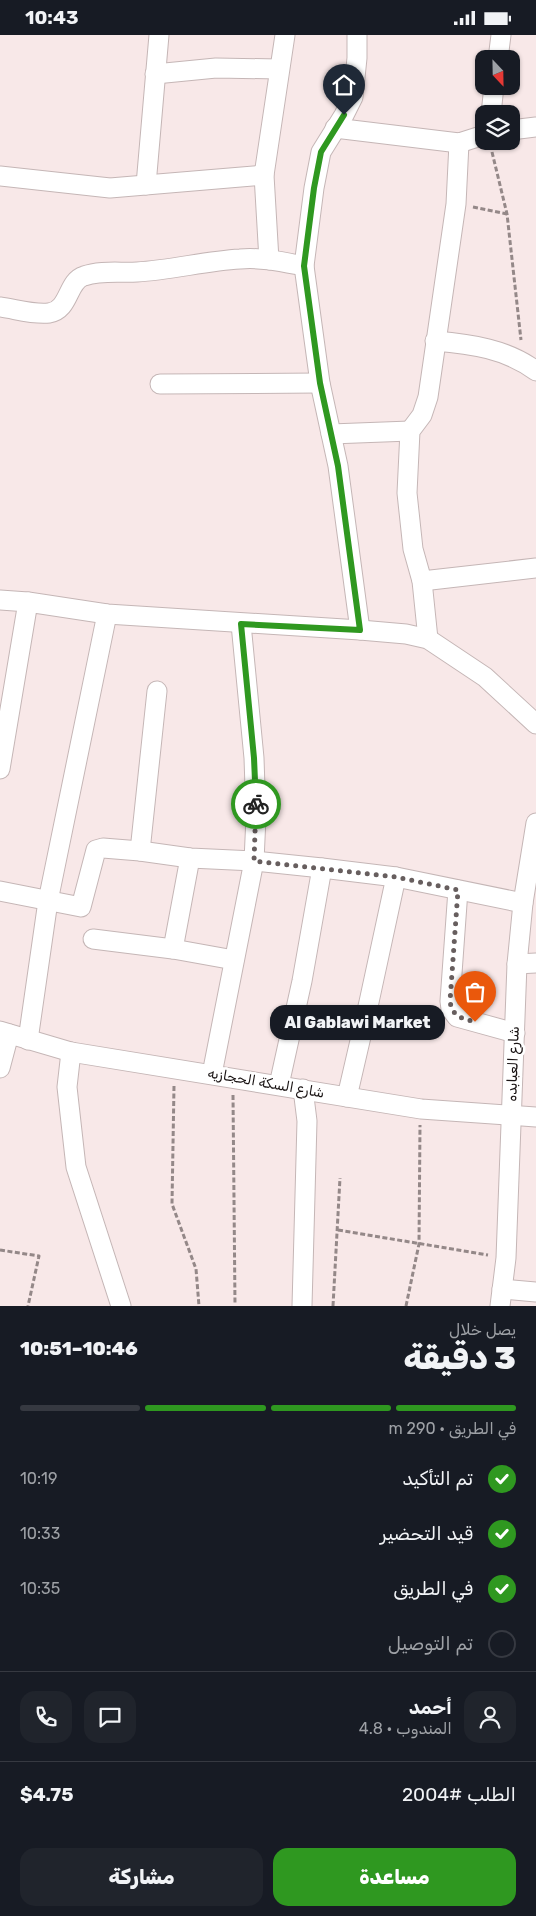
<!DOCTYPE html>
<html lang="ar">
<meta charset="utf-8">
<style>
:root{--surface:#171b24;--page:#20242c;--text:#f1f3f6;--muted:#9ea1a6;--line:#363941;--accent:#2f9820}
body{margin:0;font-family:Rubik,"Noto Naskh Arabic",sans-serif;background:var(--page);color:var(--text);direction:rtl;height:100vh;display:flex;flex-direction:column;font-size:19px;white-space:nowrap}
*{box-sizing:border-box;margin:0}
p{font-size:16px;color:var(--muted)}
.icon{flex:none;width:28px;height:28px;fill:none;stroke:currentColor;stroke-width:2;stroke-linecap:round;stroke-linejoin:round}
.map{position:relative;height:1271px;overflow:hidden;direction:ltr}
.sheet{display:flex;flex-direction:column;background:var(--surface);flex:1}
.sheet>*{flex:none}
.needle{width:32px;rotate:158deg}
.buttons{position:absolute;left:475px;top:15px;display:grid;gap:10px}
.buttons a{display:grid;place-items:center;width:45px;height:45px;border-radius:10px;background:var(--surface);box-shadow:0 1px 4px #0004;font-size:25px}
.pin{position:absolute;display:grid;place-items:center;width:42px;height:42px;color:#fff;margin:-51px -21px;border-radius:50% 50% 50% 0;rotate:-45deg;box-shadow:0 0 5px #0007}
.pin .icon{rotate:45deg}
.courier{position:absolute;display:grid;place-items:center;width:50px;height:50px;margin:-25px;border:4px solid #2f9820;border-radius:50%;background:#fff;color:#222;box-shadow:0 1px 6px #0007}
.bubble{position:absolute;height:35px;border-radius:15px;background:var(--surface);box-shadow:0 1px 4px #0004;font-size:16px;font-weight:800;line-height:35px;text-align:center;direction:rtl}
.head em{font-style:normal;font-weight:800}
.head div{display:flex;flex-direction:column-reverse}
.head{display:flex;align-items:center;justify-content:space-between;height:85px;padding:0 20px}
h1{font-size:32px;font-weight:800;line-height:38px}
.bar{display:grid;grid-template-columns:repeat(4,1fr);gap:8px 5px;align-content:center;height:60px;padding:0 20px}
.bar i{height:6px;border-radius:4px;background:var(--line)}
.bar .active{background:var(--accent)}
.bar p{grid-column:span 4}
.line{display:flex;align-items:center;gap:12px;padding:0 20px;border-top:1px solid var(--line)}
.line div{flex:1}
.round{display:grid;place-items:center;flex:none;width:52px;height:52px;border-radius:15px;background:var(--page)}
ol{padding:0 20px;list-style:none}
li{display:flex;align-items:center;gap:15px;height:55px}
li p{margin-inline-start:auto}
li .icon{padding:5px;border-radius:50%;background:var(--accent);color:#fff;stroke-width:4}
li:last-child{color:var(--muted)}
li i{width:28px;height:28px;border:2px solid var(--line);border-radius:50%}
.action{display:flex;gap:10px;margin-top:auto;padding:10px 20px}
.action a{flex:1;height:58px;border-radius:15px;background:var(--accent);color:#fff;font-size:20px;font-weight:800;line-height:58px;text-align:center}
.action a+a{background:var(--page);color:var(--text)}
.status{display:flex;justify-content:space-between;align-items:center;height:35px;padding:0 25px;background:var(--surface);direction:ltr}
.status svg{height:14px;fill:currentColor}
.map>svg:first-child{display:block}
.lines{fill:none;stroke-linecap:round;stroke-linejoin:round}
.minor-casing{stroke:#c5b6b6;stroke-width:21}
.path{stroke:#948888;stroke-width:3;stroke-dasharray:5 2.5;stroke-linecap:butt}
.minor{stroke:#fff;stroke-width:19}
.done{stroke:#675e5e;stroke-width:5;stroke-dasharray:0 9}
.route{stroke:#2f9820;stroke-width:6}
.labels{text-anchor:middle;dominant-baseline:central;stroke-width:5;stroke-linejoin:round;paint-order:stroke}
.street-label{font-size:14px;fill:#191313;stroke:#fff}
</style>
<div class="status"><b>10:43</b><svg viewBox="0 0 49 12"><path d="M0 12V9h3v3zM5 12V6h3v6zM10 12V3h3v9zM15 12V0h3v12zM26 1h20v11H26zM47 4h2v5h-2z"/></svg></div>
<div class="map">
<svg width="536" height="1271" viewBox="0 0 536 1271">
<rect width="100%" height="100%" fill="#f8e8e8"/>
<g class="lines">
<defs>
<g id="minor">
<path d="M 357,0 L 357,23 L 353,62 L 344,80 L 321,117 L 314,153 L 304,231 L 320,348 L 338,431 L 360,595"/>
<path d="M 498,24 L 501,0"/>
<path d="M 155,39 L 216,33 L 279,34"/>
<path d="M 491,79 L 494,51"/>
<path d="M 335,93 L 459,108 L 484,100"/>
<path d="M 511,95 L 536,92"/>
<path d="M 0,141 L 110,153 L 264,140"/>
<path d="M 146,150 L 159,0"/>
<path d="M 269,225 L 264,140 L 285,0"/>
<path d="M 0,272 C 15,274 34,280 49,278 C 70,275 67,246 84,241 C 101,235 120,238 137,237 C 172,235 205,226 240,224 C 261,222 283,227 304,231"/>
<path d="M 435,306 C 471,309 507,314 536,336"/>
<path d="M 160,349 L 320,348"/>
<path d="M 331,399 L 410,396"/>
<path d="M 422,546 L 536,533"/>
<path d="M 0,565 L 28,567"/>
<path d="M 428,604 L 422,546 L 413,514 L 407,458 L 410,396 L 422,380 L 428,362 L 456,169 L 459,108"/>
<path d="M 0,734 L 28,567 L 107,579 L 360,595 L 406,599 L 428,604 L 485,642 L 536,689"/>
<path d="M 140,816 L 157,656"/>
<path d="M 458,855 L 450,966 L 451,974 L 457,982 L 515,998"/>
<path d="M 0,856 L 81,872 L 96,815 L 103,813 L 140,816 L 190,823 L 254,826 L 322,833 L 396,842 L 523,868"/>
<path d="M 93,904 L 173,914 L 234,925"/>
<path d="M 173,914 L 190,823"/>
<path d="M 517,929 L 536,928"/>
<path d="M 0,996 L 71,1017 L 421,1074 L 536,1082"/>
<path d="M 28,1005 L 48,866 L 107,579"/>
<path d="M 71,1017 L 67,1052 L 76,1132 L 121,1271"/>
<path d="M 0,1033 L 9,999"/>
<path d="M 212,1039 L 254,826 L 256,782 L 254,723 L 241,589"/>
<path d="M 279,1050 L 302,946 L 322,833"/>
<path d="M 347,1062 L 369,967 L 396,842"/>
<path d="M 502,1254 L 536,1257"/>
<path d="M 302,1271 L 307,1086 L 303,1054"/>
<path d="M 500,1271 L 506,1223 L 517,929 L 523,868 L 536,788"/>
</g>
</defs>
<!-- minor casing -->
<use href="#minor" class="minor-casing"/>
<!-- path -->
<g class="path">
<path d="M 492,117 L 507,179 L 521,305"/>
<path d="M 473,172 L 507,179"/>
<path d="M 174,1051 L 172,1169 L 196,1234 L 199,1271"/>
<path d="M 233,1060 L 235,1270"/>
<path d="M 338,1195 L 488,1220"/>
<path d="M 0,1215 L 39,1221 L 28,1271"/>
<path d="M 333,1271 L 340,1143"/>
<path d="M 406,1271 L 419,1209 L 420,1090"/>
</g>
<!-- minor -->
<use href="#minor" class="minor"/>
</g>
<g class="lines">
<!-- done -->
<path class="done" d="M 256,769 L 254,826 L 396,842 L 458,855 L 450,966 C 452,982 462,983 475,987"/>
<!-- route -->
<path class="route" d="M 256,769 L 254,723 L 241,589 L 360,595 L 338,431 L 320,348 L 304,231 L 314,153 L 321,117 L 344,80"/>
</g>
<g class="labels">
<!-- street labels -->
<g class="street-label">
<text transform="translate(513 1029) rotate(-88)">شارع العبابده</text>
<text transform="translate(266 1048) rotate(10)">شارع السكة الحجازيه</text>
</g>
</g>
</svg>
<div class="buttons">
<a><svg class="needle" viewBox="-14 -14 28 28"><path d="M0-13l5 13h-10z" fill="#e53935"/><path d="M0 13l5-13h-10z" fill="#9ea1a6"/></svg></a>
<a><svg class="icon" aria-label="layers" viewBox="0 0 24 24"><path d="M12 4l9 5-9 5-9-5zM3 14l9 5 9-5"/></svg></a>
</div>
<div class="pin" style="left:475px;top:987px;background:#ea580c"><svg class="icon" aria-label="bag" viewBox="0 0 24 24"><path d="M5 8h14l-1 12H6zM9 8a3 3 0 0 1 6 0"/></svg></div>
<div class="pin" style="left:344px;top:80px;background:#1f2937"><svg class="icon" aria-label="home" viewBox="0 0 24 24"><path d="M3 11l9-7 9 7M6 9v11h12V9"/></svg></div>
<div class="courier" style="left:256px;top:769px"><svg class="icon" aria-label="bike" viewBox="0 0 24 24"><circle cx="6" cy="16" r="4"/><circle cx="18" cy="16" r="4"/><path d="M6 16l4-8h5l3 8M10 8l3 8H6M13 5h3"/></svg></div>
<div class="bubble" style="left:270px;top:970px;width:175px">Al Gablawi Market</div>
</div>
<section class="sheet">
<div class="head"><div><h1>3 دقيقة</h1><p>يصل خلال</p></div><em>10:46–10:51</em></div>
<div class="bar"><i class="active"></i><i class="active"></i><i class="active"></i><i></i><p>في الطريق · 290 m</p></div>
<ol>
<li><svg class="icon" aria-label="check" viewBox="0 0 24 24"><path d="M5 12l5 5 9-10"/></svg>تم التأكيد<p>10:19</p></li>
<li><svg class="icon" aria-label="check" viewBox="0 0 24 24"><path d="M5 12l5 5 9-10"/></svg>قيد التحضير<p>10:33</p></li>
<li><svg class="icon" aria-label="check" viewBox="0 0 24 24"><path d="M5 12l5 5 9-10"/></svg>في الطريق<p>10:35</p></li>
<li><i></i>تم التوصيل</li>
</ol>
<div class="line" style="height:90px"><a class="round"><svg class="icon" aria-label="person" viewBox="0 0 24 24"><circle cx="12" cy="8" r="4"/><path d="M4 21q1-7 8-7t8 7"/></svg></a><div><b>أحمد</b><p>المندوب · 4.8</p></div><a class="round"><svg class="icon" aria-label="chat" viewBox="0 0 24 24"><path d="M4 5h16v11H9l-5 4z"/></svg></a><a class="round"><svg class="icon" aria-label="phone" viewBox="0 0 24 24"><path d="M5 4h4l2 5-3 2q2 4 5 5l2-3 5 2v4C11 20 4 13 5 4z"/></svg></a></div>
<div class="line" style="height:65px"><div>الطلب #2004</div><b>$4.75</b></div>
<div class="action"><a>مساعدة</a><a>مشاركة</a></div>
</section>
